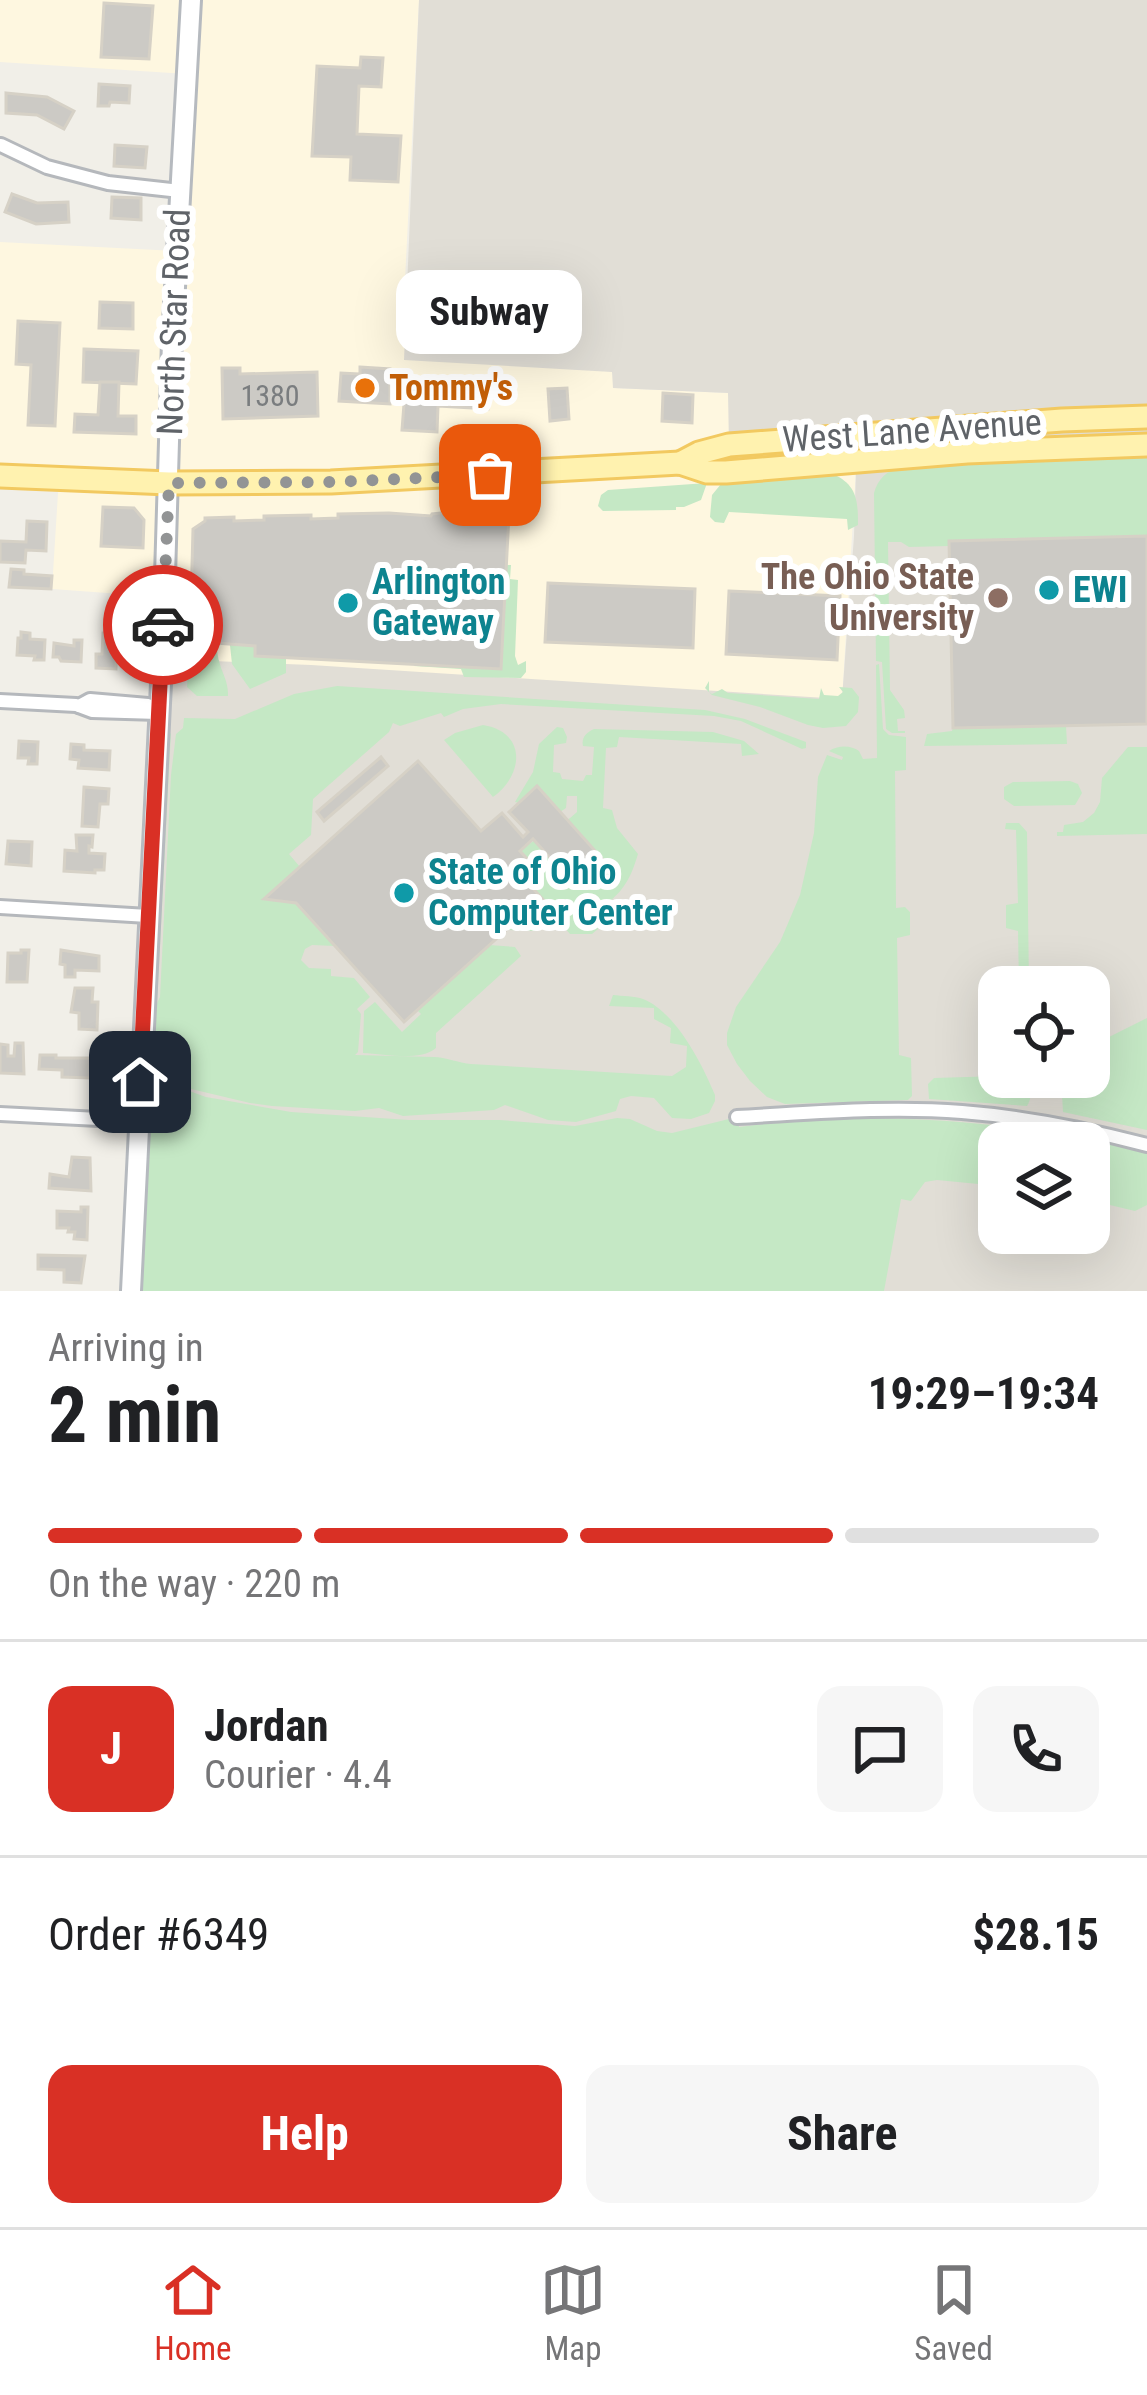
<!DOCTYPE html>
<meta charset="utf-8">
<style>
:root{--surface:#fff;--page:#f6f6f6;--text:#202124;--muted:#757577;--line:#e0e0e0;--accent:#d93025}
body{margin:0;font-family:"Roboto Condensed",sans-serif;background:var(--page);color:var(--text);height:100vh;display:flex;flex-direction:column;font-size:45px;white-space:nowrap}
*{box-sizing:border-box;margin:0}
p{font-size:39px;color:var(--muted)}
.icon{flex:none;width:66px;height:66px;fill:none;stroke:currentColor;stroke-width:2;stroke-linecap:round;stroke-linejoin:round}
.map{position:relative;height:1291px;overflow:hidden}
.details{display:flex;flex-direction:column;background:var(--surface);flex:1}
.details>*{flex:none}
.tools{position:absolute;left:978px;top:966px;display:grid;gap:24px}
.tools a{display:grid;place-items:center;width:132px;height:132px;border-radius:24px;background:var(--surface);box-shadow:0 12px 48px #0002;font-size:60px}
.pin{position:absolute;display:grid;place-items:center;width:102px;height:102px;color:#fff;margin:-51px;border-radius:24px;box-shadow:0 6px 18px #0006}
.courier{position:absolute;display:grid;place-items:center;width:120px;height:120px;margin:-60px;border:9px solid #d93025;border-radius:50%;background:#fff;color:#222;box-shadow:0 3px 15px #0007}
.bubble{position:absolute;height:84px;border-radius:24px;background:var(--surface);box-shadow:0 12px 48px #0002;font-size:39px;font-weight:700;line-height:84px;text-align:center}
.headline em{font-style:normal;font-weight:700}
.headline div{display:flex;flex-direction:column-reverse}
.headline{display:flex;align-items:center;justify-content:space-between;height:204px;padding:0 48px}
h1{font-size:78px;font-weight:700;line-height:90px}
.bar{display:grid;grid-template-columns:repeat(4,1fr);gap:18px 12px;align-content:center;height:144px;padding:0 48px}
.bar i{height:15px;border-radius:9px;background:var(--line)}
.bar .current{background:var(--accent)}
.bar p{grid-column:span 4}
.line{display:flex;align-items:center;gap:30px;padding:0 48px;border-top:3px solid var(--line)}
.line div{flex:1}
.round{display:grid;place-items:center;flex:none;width:126px;height:126px;border-radius:24px;background:var(--page)}
.action{display:flex;gap:24px;margin-top:auto;padding:24px 48px}
.action a{flex:1;height:138px;border-radius:24px;background:var(--accent);color:#fff;font-size:48px;font-weight:700;line-height:138px;text-align:center}
.action a+a{background:var(--page);color:var(--text)}
.tab-bar{display:flex;justify-content:space-around;align-items:center;height:168px;border-top:3px solid var(--line);background:var(--surface);font-size:33px;color:var(--muted)}
.tab-bar a{display:grid;justify-items:center;gap:6px}
.tab-bar .current{color:var(--accent)}
.map>svg:first-child{display:block}
.commercial{fill:#fef7e0}
.education{fill:#e1ded6;fill-rule:evenodd}
.green{fill:#c5e8c5}
.building{fill:#cccac5;stroke:#d6d1c6;stroke-width:3}
.lines{fill:none;stroke-linecap:round;stroke-linejoin:round}
.street-casing{stroke:#b5b8bc;stroke-width:18}
.secondary-casing{stroke:#b6babf;stroke-width:24}
.primary-casing{stroke:#f2c960;stroke-width:27}
.street{stroke:#fff;stroke-width:12}
.secondary{stroke:#fff;stroke-width:18}
.primary{stroke:#fff2af;stroke-width:21}
.done{stroke:#929495;stroke-width:12;stroke-dasharray:0 21.6}
.route{stroke:#d93025;stroke-width:15}
.food-dot{fill:#e8710a;stroke:#fff;stroke-width:4.5}
.culture-dot{fill:#0f9aa8;stroke:#fff;stroke-width:4.5}
.education-dot{fill:#8d6e63;stroke:#fff;stroke-width:4.5}
.labels{text-anchor:middle;dominant-baseline:central;stroke-width:12;stroke-linejoin:round;paint-order:stroke}
.number-label{font-size:30px;fill:#7a7d7f}
.street-label{font-size:36px;fill:#5f6368;stroke:#fff}
.food-label{font-size:36px;font-weight:bold;fill:#c56008;stroke:#fff;text-anchor:start}
.education-label{font-size:36px;font-weight:bold;fill:#785e54;stroke:#fff;text-anchor:end}
.culture-label{font-size:36px;font-weight:bold;fill:#0d838f;stroke:#fff;text-anchor:start}
</style>
<div class="map">
<svg width="1147" height="1291" viewBox="0 0 1147 1291">
<rect width="100%" height="100%" fill="#f1efe8"/>
<!-- commercial -->
<path class="commercial" d="M 0,0 L 419,0 L 404,300 L 613,372 L 614,388 L 729,393 L 730,481 L 856,470 L 842,700 L 162,659 L 163,597 L 52,589 L 59,477 L 0,474 L 0,242 L 176,251 L 187,74 L 0,62 Z"/>
<!-- education -->
<path class="education" d="M 419,0 L 1147,0 L 1147,1291 L 131,1291 L 162,659 L 311,665 L 842,699 L 854,536 L 856,470 L 853,435 L 729,445 L 728,393 L 613,388 L 612,372 L 404,360 ZM 999,987 L 1089,987 L 1089,1077 L 999,1077 ZM 999,1143 L 1089,1143 L 1089,1233 L 999,1233 Z"/>
<!-- green -->
<g class="green">
<path d="M 1147,454 L 1147,536 L 949,541 L 949,546 L 909,547 L 901,542 L 888,542 L 890,690 L 904,710 L 905,718 L 897,719 L 898,731 L 905,731 L 905,733 L 892,733 L 886,729 L 882,662 L 876,661 L 874,493 C 878,479 886,471 901,467 L 1068,456 Z"/>
<path d="M 833,474 C 857,485 858,500 858,525 L 848,530 L 847,519 L 729,512 L 724,523 L 715,522 L 710,517 L 712,495 L 721,484 Z"/>
<path d="M 707,483 L 701,500 L 684,507 L 676,507 L 676,510 L 603,511 L 598,506 L 601,495 L 608,490 Z"/>
<path d="M 506,565 L 511,565 L 510,579 L 518,580 L 515,656 L 518,665 L 526,661 L 526,672 L 521,678 L 464,677 L 461,669 L 414,666 Z"/>
<path d="M 190,641 L 217,643 C 216,667 229,677 228,696 L 197,696 L 187,687 Z"/>
<path d="M 230,645 L 255,646 L 255,656 L 286,658 L 286,673 L 250,689 L 232,664 Z"/>
<path d="M 879,664 L 883,729 L 889,735 L 906,737 L 906,770 L 895,771 L 896,908 L 905,907 L 910,912 L 910,935 L 897,938 L 899,1055 L 911,1058 L 912,1096 L 908,1100 L 785,1104 L 767,1097 L 750,1081 L 737,1064 L 727,1045 L 727,1033 L 736,1007 L 780,942 L 800,895 L 814,833 L 818,777 L 827,755 L 842,760 L 843,757 L 829,751 C 838,745 851,745 859,751 L 863,759 L 877,758 L 876,665 Z"/>
<path d="M 709,681 L 709,692 L 712,694 L 722,689 L 728,693 L 819,699 L 821,688 L 824,695 L 838,696 L 843,692 L 839,687 L 852,688 L 859,697 L 858,712 L 846,726 L 823,728 L 808,725 L 760,707 L 712,695 L 705,688 Z"/>
<path d="M 337,686 L 705,710 L 745,719 L 806,742 L 806,748 L 802,749 L 741,721 L 714,716 L 501,704 L 463,709 L 444,717 L 441,713 L 400,726 L 393,723 L 389,732 L 313,799 L 311,835 L 289,854 L 300,867 L 265,898 L 296,903 L 335,946 L 312,945 L 305,949 L 301,960 L 309,968 L 331,969 L 331,976 L 354,978 L 370,997 L 357,1009 L 361,1014 L 358,1052 L 355,1055 C 382,1056 408,1056 434,1057 C 445,1057 459,1063 471,1064 L 672,1076 L 686,1067 L 687,1046 L 670,1043 L 671,1028 L 654,1019 L 654,1008 L 609,1006 L 613,995 C 622,996 635,996 643,999 C 676,1012 702,1064 715,1095 L 715,1101 L 709,1113 L 691,1119 L 672,1118 L 654,1098 L 631,1096 L 620,1099 L 616,1111 L 576,1122 L 548,1120 L 505,1105 L 494,1110 L 403,1116 L 379,1108 L 355,1111 L 272,1106 L 250,1103 L 187,1088 L 167,1077 L 150,1072 L 168,735 L 171,733 L 157,1003 L 160,997 L 171,775 L 176,734 L 183,728 L 184,718 L 235,719 L 294,694 Z"/>
<path d="M 483,725 C 527,732 524,775 493,797 L 444,740 L 455,733 Z"/>
<path d="M 1066,726 L 1067,744 L 924,746 L 927,734 L 952,731 L 953,728 Z"/>
<path d="M 557,727 L 563,728 L 567,737 L 566,743 L 554,745 L 553,772 L 560,773 L 562,779 L 583,781 L 586,775 L 592,775 L 594,747 L 583,746 C 581,737 587,732 594,729 L 713,732 L 744,741 L 759,754 L 742,756 L 741,744 L 619,737 L 617,747 L 606,748 L 603,808 L 612,810 L 617,828 L 638,854 C 634,867 630,879 621,890 C 610,904 593,909 598,929 L 592,934 L 570,934 L 553,915 L 535,931 L 507,930 L 525,913 L 555,914 L 519,873 L 531,863 L 520,851 C 538,835 561,828 577,812 L 577,796 L 567,796 L 566,808 L 560,812 L 515,802 L 533,772 L 539,744 Z"/>
<path d="M 1128,747 L 1147,747 L 1147,834 L 1057,836 L 1057,832 L 1063,832 L 1064,825 L 1083,822 L 1094,813 L 1100,802 L 1102,778 Z"/>
<path d="M 1070,781 L 1078,784 L 1082,793 L 1075,805 L 1014,806 L 1004,799 L 1004,787 L 1013,782 Z"/>
<path d="M 1006,823 L 1019,823 L 1027,832 L 1029,987 L 1019,987 L 1018,931 L 1006,928 L 1006,905 L 1018,903 L 1016,830 L 1005,829 Z"/>
<path d="M 489,945 L 515,947 L 521,956 L 436,1033 L 436,1048 C 419,1062 385,1054 363,1053 L 364,1011 L 375,1002 L 402,1032 L 421,1014 L 417,1010 Z"/>
<path d="M 1147,1018 L 1147,1130 L 1063,1112 L 1061,1077 L 1089,1077 L 1089,1047 Z"/>
<path d="M 999,1076 L 1027,1078 C 1032,1085 1032,1099 1027,1106 L 929,1099 L 928,1084 L 934,1078 Z"/>
<path d="M 150,1077 L 206,1097 L 291,1112 L 409,1120 L 499,1120 L 575,1126 L 617,1118 L 630,1119 L 657,1131 L 672,1133 L 737,1117 L 739,1127 C 876,1108 1013,1122 1147,1150 L 1147,1205 L 1135,1211 L 1089,1200 L 1089,1143 L 999,1143 L 999,1186 L 937,1180 L 925,1182 L 911,1201 L 901,1199 L 884,1291 L 141,1291 Z"/>
</g>
<!-- building -->
<g class="building">
<path d="M 104,3 L 153,6 L 149,59 L 101,57 Z"/>
<path d="M 361,57 L 383,58 L 381,87 L 359,86 L 357,134 L 401,136 L 398,182 L 350,180 L 351,157 L 312,156 L 317,66 L 360,68 Z"/>
<path d="M 99,84 L 130,86 L 129,103 L 110,102 L 109,106 L 98,106 Z"/>
<path d="M 6,93 L 47,97 L 74,111 L 64,129 L 37,115 L 6,113 Z"/>
<path d="M 115,145 L 147,147 L 145,168 L 114,166 Z"/>
<path d="M 12,194 L 37,203 L 68,202 L 69,222 L 36,224 L 5,212 Z"/>
<path d="M 112,197 L 141,198 L 141,220 L 111,218 Z"/>
<path d="M 100,302 L 133,303 L 133,329 L 99,328 Z"/>
<path d="M 18,321 L 60,323 L 55,426 L 28,425 L 31,365 L 16,364 Z"/>
<path d="M 84,349 L 138,351 L 136,384 L 83,382 Z"/>
<path d="M 360,367 L 390,369 L 390,404 L 339,401 L 341,373 L 360,374 Z"/>
<path d="M 222,368 L 240,368 L 240,374 L 317,372 L 318,416 L 223,419 Z"/>
<path d="M 410,377 L 490,382 L 488,409 L 438,406 L 437,432 L 402,430 L 405,391 L 409,391 Z"/>
<path d="M 100,382 L 119,382 L 118,416 L 136,416 L 136,434 L 74,432 L 75,414 L 98,415 Z"/>
<path d="M 567,388 L 569,419 L 550,421 L 548,389 Z"/>
<path d="M 663,393 L 693,395 L 692,423 L 662,421 Z"/>
<path d="M 103,507 L 134,508 L 144,520 L 143,548 L 101,546 Z"/>
<path d="M 499,511 L 499,514 L 509,514 L 501,669 L 255,656 L 255,646 L 190,641 L 193,529 L 205,521 L 205,518 L 234,517 L 234,521 L 264,520 L 264,516 L 311,515 L 311,519 L 338,518 L 338,514 L 389,513 L 431,516 L 432,514 L 441,513 Z"/>
<path d="M 27,521 L 47,522 L 46,551 L 26,550 L 25,563 L 0,562 L 0,541 L 26,542 Z"/>
<path d="M 1147,536 L 1147,724 L 953,728 L 949,541 Z"/>
<path d="M 11,569 L 24,570 L 24,574 L 52,576 L 51,589 L 9,587 Z"/>
<path d="M 548,583 L 695,589 L 693,648 L 545,642 Z"/>
<path d="M 729,591 L 840,596 L 837,660 L 726,654 Z"/>
<path d="M 21,632 L 30,633 L 30,639 L 45,640 L 44,660 L 34,660 L 35,656 L 17,655 L 18,638 L 21,638 Z"/>
<path d="M 103,633 L 117,634 L 116,669 L 96,668 L 96,654 L 102,654 Z"/>
<path d="M 74,640 L 82,640 L 81,662 L 61,661 L 59,657 L 53,657 L 54,643 L 74,646 Z"/>
<path d="M 19,741 L 38,742 L 37,764 L 28,764 L 29,758 L 18,758 Z"/>
<path d="M 71,744 L 84,745 L 84,750 L 110,751 L 109,770 L 78,768 L 79,760 L 70,759 Z"/>
<path d="M 381,757 L 388,766 L 324,821 L 317,812 Z"/>
<path d="M 418,761 L 481,831 L 502,813 L 523,837 L 528,832 L 509,812 L 537,786 L 606,863 L 577,888 L 533,839 L 520,851 L 531,863 L 519,873 L 556,914 L 525,913 L 404,1022 L 296,903 L 264,899 Z"/>
<path d="M 84,787 L 109,789 L 108,804 L 100,804 L 98,827 L 82,826 Z"/>
<path d="M 76,835 L 93,835 L 92,847 L 89,846 L 89,853 L 105,854 L 104,870 L 95,870 L 95,873 L 64,871 L 65,850 L 77,851 Z"/>
<path d="M 8,841 L 32,842 L 31,866 L 6,864 Z"/>
<path d="M 21,950 L 29,950 L 27,982 L 7,982 L 8,953 L 21,953 Z"/>
<path d="M 61,950 L 99,956 L 99,971 L 75,970 L 75,977 L 65,977 L 65,965 L 60,964 Z"/>
<path d="M 75,988 L 93,988 L 92,1002 L 98,1002 L 97,1030 L 79,1029 L 79,1013 L 71,1012 Z"/>
<path d="M 15,1043 L 23,1043 L 24,1074 L 0,1073 L 0,1044 L 8,1045 L 8,1056 L 14,1056 Z"/>
<path d="M 40,1055 L 56,1055 L 56,1058 L 91,1058 L 90,1078 L 62,1077 L 62,1070 L 39,1069 Z"/>
<path d="M 72,1157 L 90,1158 L 91,1191 L 49,1188 L 50,1174 L 69,1177 Z"/>
<path d="M 81,1207 L 88,1207 L 87,1240 L 74,1239 L 75,1232 L 68,1232 L 69,1228 L 57,1228 L 57,1211 L 81,1212 Z"/>
<path d="M 38,1255 L 85,1256 L 81,1283 L 64,1282 L 64,1270 L 38,1269 Z"/>
</g>
<g class="lines">
<defs>
<g id="street">
<path d="M 1,145 L 47,167 L 108,183 L 180,191"/>
<path d="M 0,701 L 76,705 L 92,711 L 159,713"/>
<path d="M 79,706 L 90,700 L 148,705"/>
<path d="M 0,907 L 148,916"/>
<path d="M 0,1114 L 138,1121"/>
<path d="M 737,1117 C 812,1113 887,1106 962,1112 C 1026,1117 1086,1129 1147,1145"/>
</g>
<path id="secondary" d="M 131,1291 L 163,643 L 172,341 L 191,0"/>
<g id="primary">
<path d="M 680,463 L 699,453 L 729,445 L 1062,420 L 1147,417"/>
<path d="M 0,476 L 169,483 L 331,482 L 680,463 L 707,472 L 726,472 L 967,452 L 1147,445"/>
</g>
</defs>
<!-- street casing -->
<use href="#street" class="street-casing"/>
<!-- secondary casing -->
<use href="#secondary" class="secondary-casing"/>
<!-- primary casing -->
<use href="#primary" class="primary-casing"/>
<!-- street -->
<use href="#street" class="street"/>
<!-- secondary -->
<use href="#secondary" class="secondary"/>
<!-- primary -->
<use href="#primary" class="primary"/>
</g>
<g class="lines">
<!-- done -->
<path class="done" d="M 163,625 L 169,483 L 331,482 L 490,475"/>
<!-- route -->
<path class="route" d="M 140,1082 L 163,625"/>
</g>
<!-- markers -->
<circle class="food-dot" cx="365" cy="388" r="12"/>
<g class="culture-dot">
<circle cx="1049" cy="590" r="12"/>
<circle cx="348" cy="603" r="12"/>
<circle cx="404" cy="893" r="12"/>
</g>
<circle class="education-dot" cx="998" cy="598" r="12"/>
<g class="labels">
<!-- number labels -->
<g class="number-label">
<text x="270" y="395">1380</text>
</g>
<!-- street labels -->
<g class="street-label">
<text transform="translate(174 322) rotate(-88)">North Star Road</text>
<text transform="translate(912 431) rotate(-4)">West Lane Avenue</text>
</g>
<!-- food labels -->
<g class="food-label">
<text x="389" y="388">Tommy's</text>
</g>
<!-- education labels -->
<g class="education-label">
<text x="974" y="577">The Ohio State<tspan x="974" dy="41">University</tspan></text>
</g>
<!-- culture labels -->
<g class="culture-label">
<text x="372" y="582">Arlington<tspan x="372" dy="41">Gateway</tspan></text>
<text x="1073" y="590">EWI</text>
<text x="428" y="872">State of Ohio<tspan x="428" dy="41">Computer Center</tspan></text>
</g>
</g>
</svg>
<div class="tools">
<a><svg class="icon" aria-label="locate" viewBox="0 0 24 24"><circle cx="12" cy="12" r="6"/><path d="M12 2v4M12 18v4M2 12h4M18 12h4"/></svg></a>
<a><svg class="icon" aria-label="layers" viewBox="0 0 24 24"><path d="M12 4l9 5-9 5-9-5zM3 14l9 5 9-5"/></svg></a>
</div>
<div class="pin" style="left:490px;top:475px;background:#ea580c"><svg class="icon" aria-label="bag" viewBox="0 0 24 24"><path d="M5 8h14l-1 12H6zM9 8a3 3 0 0 1 6 0"/></svg></div>
<div class="pin" style="left:140px;top:1082px;background:#1f2937"><svg class="icon" aria-label="home" viewBox="0 0 24 24"><path d="M3 11l9-7 9 7M6 9v11h12V9"/></svg></div>
<div class="courier" style="left:163px;top:625px"><svg class="icon" aria-label="car" viewBox="0 0 24 24"><path d="M5 17H2v-5l4-1 3-4h7l3 4 3 1v5h-3M9 17h6M6 11h13"/><circle cx="7" cy="17" r="2"/><circle cx="17" cy="17" r="2"/></svg></div>
<div class="bubble" style="left:396px;top:270px;width:186px">Subway</div>
</div>
<section class="details">
<div class="headline"><div><h1>2 min</h1><p>Arriving in</p></div><em>19:29–19:34</em></div>
<div class="bar"><i class="current"></i><i class="current"></i><i class="current"></i><i></i><p>On the way · 220 m</p></div>
<div class="line" style="height:216px"><b class="round" style="background:var(--accent);color:#fff">J</b><div><b>Jordan</b><p>Courier · 4.4</p></div><a class="round"><svg class="icon" aria-label="chat" viewBox="0 0 24 24"><path d="M4 5h16v11H9l-5 4z"/></svg></a><a class="round"><svg class="icon" aria-label="phone" viewBox="0 0 24 24"><path d="M5 4h4l2 5-3 2q2 4 5 5l2-3 5 2v4C11 20 4 13 5 4z"/></svg></a></div>
<div class="line" style="height:156px"><div>Order #6349</div><b>$28.15</b></div>
<div class="action"><a>Help</a><a>Share</a></div>
</section>
<nav class="tab-bar">
<a class="current"><svg class="icon" aria-label="home" viewBox="0 0 24 24"><path d="M3 11l9-7 9 7M6 9v11h12V9"/></svg>Home</a>
<a><svg class="icon" aria-label="map" viewBox="0 0 24 24"><path d="M3 6l6-2 6 2 6-2v14l-6 2-6-2-6 2zM9 4v14M15 6v14"/></svg>Map</a>
<a><svg class="icon" aria-label="saved" viewBox="0 0 24 24"><path d="M7 4h10v16l-5-4-5 4z"/></svg>Saved</a>
</nav>
